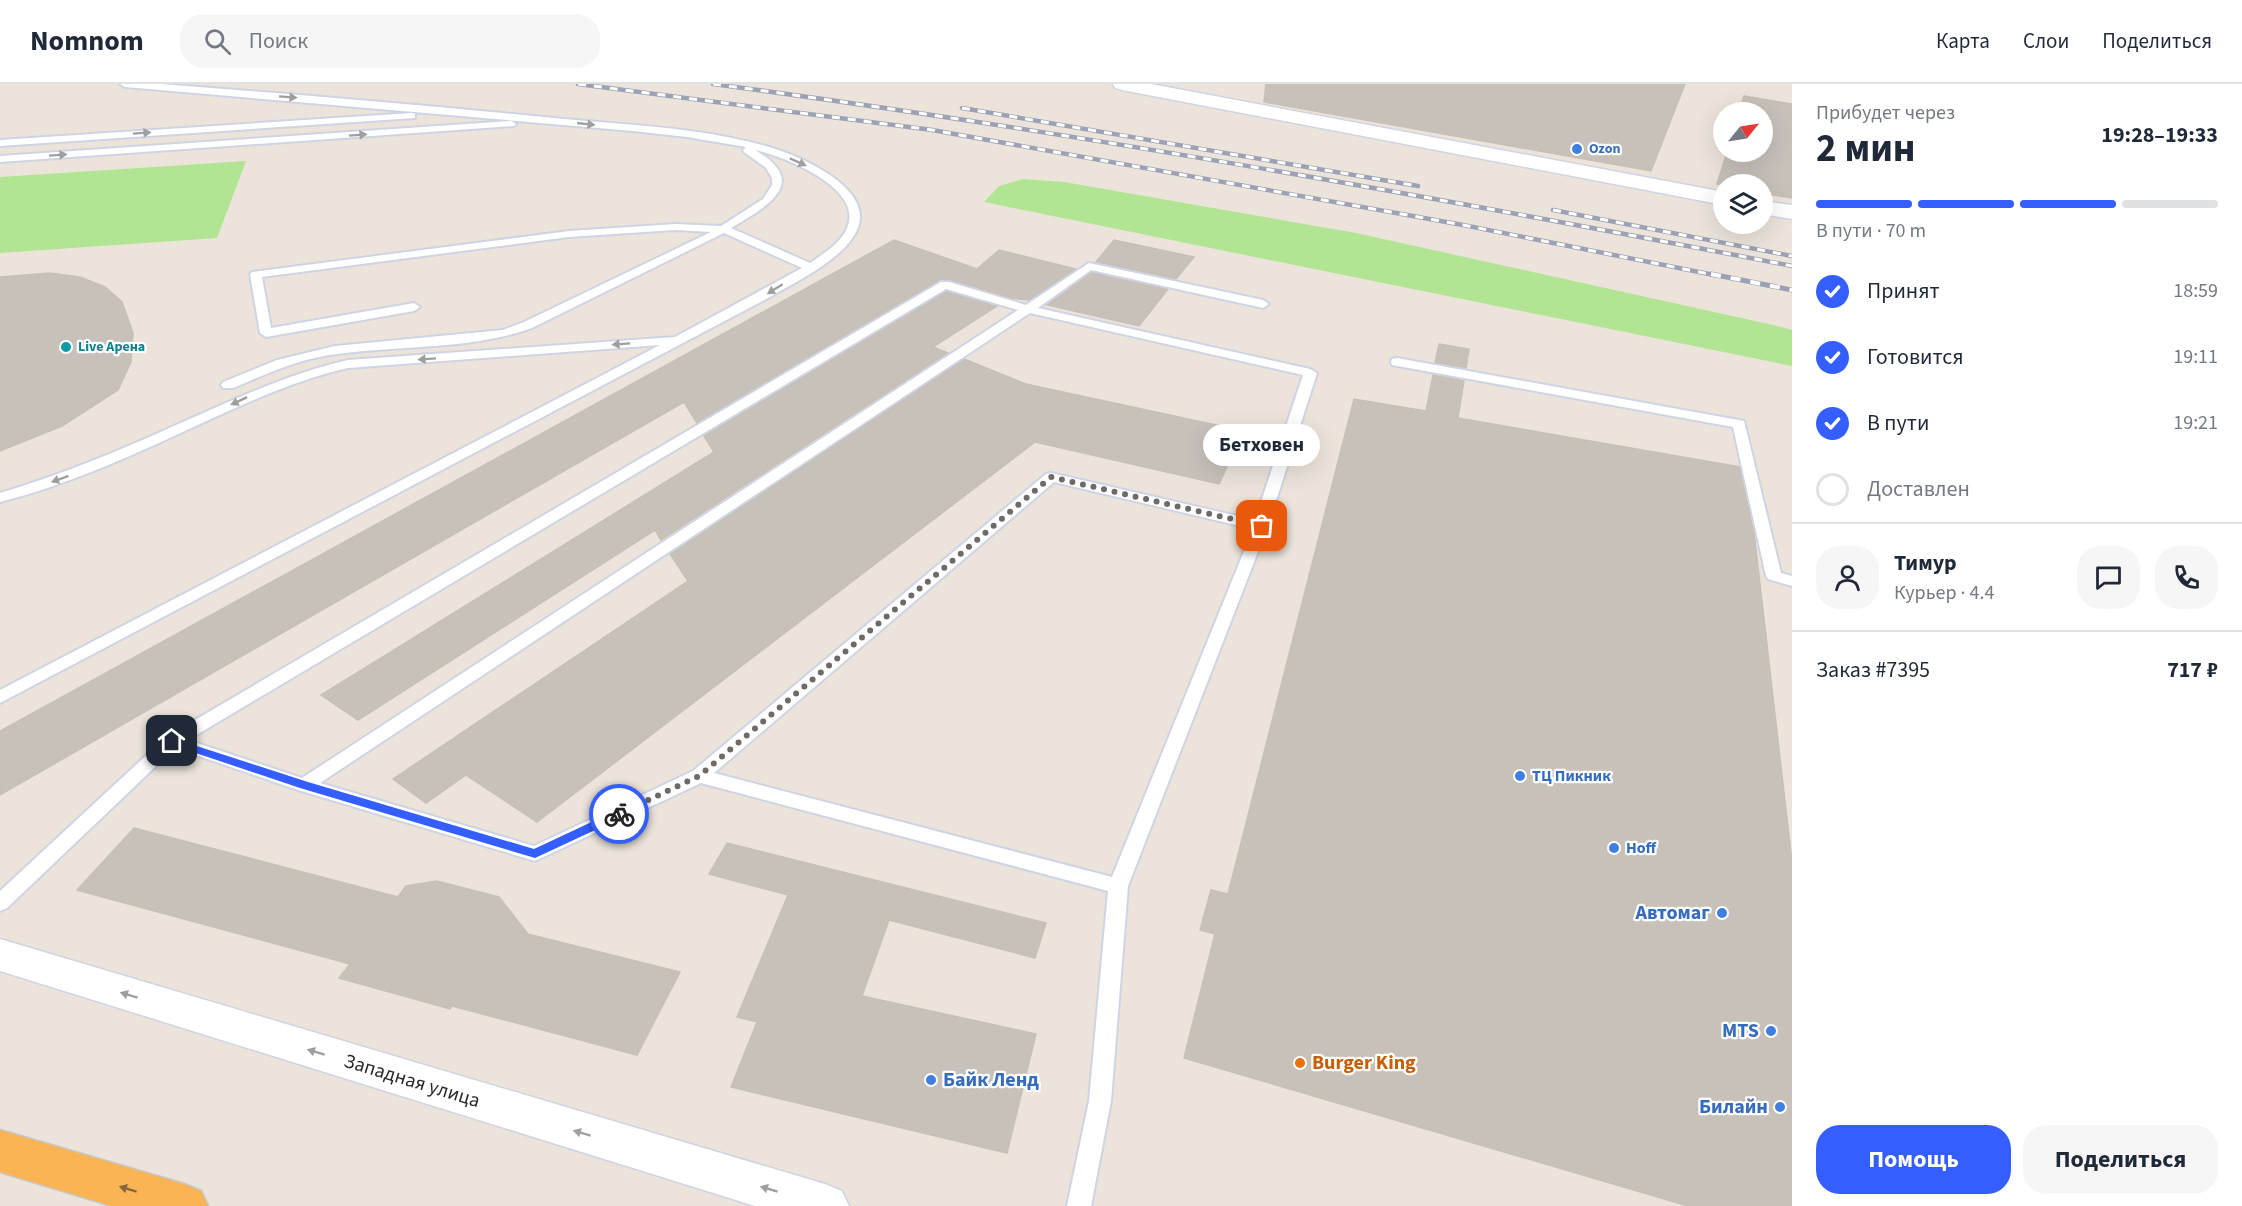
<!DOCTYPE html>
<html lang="ru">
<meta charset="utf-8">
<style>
:root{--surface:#fff;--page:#f6f6f7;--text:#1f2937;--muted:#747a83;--line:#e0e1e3;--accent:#345eff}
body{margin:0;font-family:"Source Sans 3",sans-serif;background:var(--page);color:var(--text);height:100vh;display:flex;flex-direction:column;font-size:22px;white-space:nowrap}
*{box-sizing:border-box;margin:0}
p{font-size:20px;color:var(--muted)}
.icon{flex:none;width:33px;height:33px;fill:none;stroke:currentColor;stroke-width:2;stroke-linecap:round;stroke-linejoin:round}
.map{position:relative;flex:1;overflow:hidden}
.side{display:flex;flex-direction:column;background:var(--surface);width:450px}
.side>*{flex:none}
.needle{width:39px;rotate:60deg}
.controls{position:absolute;left:1713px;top:18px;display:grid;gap:12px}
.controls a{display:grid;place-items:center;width:60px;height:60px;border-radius:50%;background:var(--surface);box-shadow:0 6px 24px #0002;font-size:30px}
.pin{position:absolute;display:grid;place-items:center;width:51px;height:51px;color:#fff;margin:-26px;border-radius:12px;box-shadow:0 3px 9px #0006}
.courier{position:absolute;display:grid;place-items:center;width:60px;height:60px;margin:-30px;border:4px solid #345eff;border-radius:50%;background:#fff;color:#222;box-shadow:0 2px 8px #0007}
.bubble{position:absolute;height:42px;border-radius:21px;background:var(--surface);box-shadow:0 6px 24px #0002;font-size:20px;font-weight:700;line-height:42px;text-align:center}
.head em{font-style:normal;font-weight:700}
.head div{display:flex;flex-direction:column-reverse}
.head{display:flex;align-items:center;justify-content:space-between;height:102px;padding:0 24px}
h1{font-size:39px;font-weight:700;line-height:45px}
.bar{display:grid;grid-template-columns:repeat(4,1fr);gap:9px 6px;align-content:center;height:72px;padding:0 24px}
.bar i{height:8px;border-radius:4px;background:var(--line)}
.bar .active{background:var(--accent)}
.bar p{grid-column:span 4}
.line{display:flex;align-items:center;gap:15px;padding:0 24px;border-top:2px solid var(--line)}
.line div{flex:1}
.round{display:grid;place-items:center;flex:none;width:63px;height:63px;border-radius:24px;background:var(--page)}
ol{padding:0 24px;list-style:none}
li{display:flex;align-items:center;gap:18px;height:66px}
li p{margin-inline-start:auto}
li .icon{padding:6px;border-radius:50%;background:var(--accent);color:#fff;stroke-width:4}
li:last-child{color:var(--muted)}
li i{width:33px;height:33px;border:3px solid var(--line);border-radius:50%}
.primary-button{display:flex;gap:12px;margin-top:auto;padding:12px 24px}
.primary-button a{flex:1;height:69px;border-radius:24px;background:var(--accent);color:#fff;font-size:24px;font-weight:700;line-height:69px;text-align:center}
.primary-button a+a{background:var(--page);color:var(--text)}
header{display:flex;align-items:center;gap:36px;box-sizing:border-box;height:84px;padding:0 30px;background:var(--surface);border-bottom:2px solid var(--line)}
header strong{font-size:28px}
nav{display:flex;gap:33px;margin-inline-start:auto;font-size:21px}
.search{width:420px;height:54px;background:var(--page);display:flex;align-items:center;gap:15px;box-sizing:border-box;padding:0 21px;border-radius:24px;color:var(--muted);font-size:22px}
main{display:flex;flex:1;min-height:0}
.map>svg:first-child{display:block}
.green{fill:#b1e594}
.building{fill:#c7c1ba;stroke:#c7c0b4;stroke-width:1.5}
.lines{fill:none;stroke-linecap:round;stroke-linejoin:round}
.service-casing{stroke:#cfd4e3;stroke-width:4}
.minor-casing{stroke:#cfd4e3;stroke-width:3}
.trunk-casing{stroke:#c7c7c7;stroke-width:3}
.service{fill:#fff;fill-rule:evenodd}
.minor{fill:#fff;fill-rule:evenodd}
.trunk{fill:#fab454;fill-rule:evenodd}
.rail-far1-casing{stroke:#9da1b4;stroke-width:4.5}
.rail-casing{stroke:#9da1b4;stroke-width:5}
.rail-far1{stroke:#fff;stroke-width:3;stroke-dasharray:8;stroke-linecap:butt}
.rail{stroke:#fff;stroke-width:4;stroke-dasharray:10;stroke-linecap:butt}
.oneway{fill:#9f9f9f}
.oneway2{fill:#87683c}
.route{fill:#345eff}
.done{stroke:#6d6a67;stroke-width:6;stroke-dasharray:0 10.8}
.shop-dot{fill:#3f7fe0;stroke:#fff;stroke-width:2}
.culture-dot{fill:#0f9aa8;stroke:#fff;stroke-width:2}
.food-dot{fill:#e8710a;stroke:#fff;stroke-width:2}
.labels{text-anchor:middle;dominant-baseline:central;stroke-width:4.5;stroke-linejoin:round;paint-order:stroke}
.far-shop-label{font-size:14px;font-weight:bold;fill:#366cbe;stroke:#fff;text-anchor:start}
.far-culture-label{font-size:14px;font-weight:bold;fill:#0d838f;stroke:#fff;text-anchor:start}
.shop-label{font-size:16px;font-weight:bold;fill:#366cbe;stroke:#fff;text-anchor:start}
.near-shop-label{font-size:20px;font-weight:bold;fill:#366cbe;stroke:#fff;text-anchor:end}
.near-food-label{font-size:20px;font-weight:bold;fill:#c56008;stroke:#fff;text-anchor:start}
.near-street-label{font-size:20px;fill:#292929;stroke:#fff}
</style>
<header>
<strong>Nomnom</strong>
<div class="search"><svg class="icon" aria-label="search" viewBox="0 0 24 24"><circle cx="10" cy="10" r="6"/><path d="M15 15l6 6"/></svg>Поиск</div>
<nav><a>Карта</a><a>Слои</a><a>Поделиться</a></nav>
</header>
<main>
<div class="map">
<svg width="1792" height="1122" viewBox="0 0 1792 1122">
<rect width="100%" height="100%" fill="#ece4da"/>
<!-- green -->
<g class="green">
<path d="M 246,77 L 217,154 L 0,169 L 0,93 Z"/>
<path d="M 1023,95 L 1064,98 L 1356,149 L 1773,241 L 1792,246 L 1792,282 L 984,118 L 999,102 Z"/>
</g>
<!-- building -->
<g class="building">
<path d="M 1266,0 L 1685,0 L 1651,87 L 1264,18 Z"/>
<path d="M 1744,12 L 1792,20 L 1792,114 L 1762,109 L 1762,100 L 1717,100 L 1727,68 L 1762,68 L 1762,28 L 1739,28 Z"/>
<path d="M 894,156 L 977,185 L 999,166 L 1076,185 L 1029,216 L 1010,214 L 950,196 L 940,196 L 697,339 L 684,318 L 0,711 L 0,647 Z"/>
<path d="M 1114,156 L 1194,173 L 1176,195 L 1096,178 Z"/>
<path d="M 1091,188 L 1168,205 L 1139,242 L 1047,221 Z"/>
<path d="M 50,189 L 80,193 L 105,203 L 122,218 L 133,249 L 131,278 L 118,306 L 62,342 L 0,367 L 0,193 Z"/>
<path d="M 946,207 L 997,222 L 933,263 L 948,269 L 661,456 L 655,446 L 358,636 L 321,611 L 714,368 L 704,352 Z"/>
<path d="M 1439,260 L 1469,265 L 1466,284 L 1435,279 Z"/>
<path d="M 964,275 L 1026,300 L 1244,347 L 1219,400 L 1035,358 L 537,738 L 466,691 L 426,719 L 393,695 L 688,497 L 670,470 Z"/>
<path d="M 1433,291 L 1464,296 L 1458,334 L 1740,383 L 1754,448 L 1792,778 L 1792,1122 L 1688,1122 L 1184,974 L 1215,850 L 1200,846 L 1211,806 L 1228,810 L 1354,315 L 1426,327 Z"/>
<path d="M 134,744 L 398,813 L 406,802 L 437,797 L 499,813 L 528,850 L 680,888 L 637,971 L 452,922 L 450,925 L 339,894 L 350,880 L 77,806 Z"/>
<path d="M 727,759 L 1046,839 L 1035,874 L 889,836 L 862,912 L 1036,950 L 1007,1069 L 731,1003 L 757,938 L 737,933 L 788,811 L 709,790 Z"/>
</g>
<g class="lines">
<defs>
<g id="service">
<path d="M 120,0 L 161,0 C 292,10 423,21 554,34 C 626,41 700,43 769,63 C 797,71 863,99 860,135 C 857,169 797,197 770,213 L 0,619 L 0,606 L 660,261 L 348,284 C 291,297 240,322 187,346 C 127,374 64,402 0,418 L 0,409 C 60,391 119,367 176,341 C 233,316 287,290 348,276 L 675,253 L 802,184 L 724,149 L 532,244 C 471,266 402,261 337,270 C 301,274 266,290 233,304 L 223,304 L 221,301 L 223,298 L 277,276 L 335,262 L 503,246 L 524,238 L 711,148 L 675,146 L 569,153 L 262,193 L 271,244 L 414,219 L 420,223 L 414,227 L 266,253 L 260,249 L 250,190 L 252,188 L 569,147 L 675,140 L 721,142 L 763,115 L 772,101 L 772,94 L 766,84 L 744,68 L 743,66 L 746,63 L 687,53 L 633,47 L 125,3 ZM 755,66 C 783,72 865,104 847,144 C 841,159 823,170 810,179 L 731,144 C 766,123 812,99 755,66 Z"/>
<path d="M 412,29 L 415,30 L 415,34 L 0,62 L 0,56 Z"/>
<path d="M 511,37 L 516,40 L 514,42 L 0,78 L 0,72 Z"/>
<path d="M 1089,179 L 1263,216 L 1269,220 L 1263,224 L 1091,186 L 1038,224 L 1310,285 L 1317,289 L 1268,442 L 1128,802 L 1111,1017 L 1091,1122 L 1067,1122 L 1089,1017 L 1108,807 L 701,699 L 535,777 L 298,706 L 175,664 L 7,824 L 0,827 L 0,807 L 166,653 L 941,198 L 949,198 L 1026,221 ZM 946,205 L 1018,226 L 302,694 L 188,656 ZM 1030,229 L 1303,291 L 1255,436 L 1051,389 L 1046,390 L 693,687 L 534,762 L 320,699 ZM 1054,398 L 1253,445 L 1112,793 L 714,689 Z"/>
<path d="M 1397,274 L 1744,337 L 1781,489 L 1792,492 L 1792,502 L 1768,495 L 1766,492 L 1733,343 L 1392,281 L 1391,278 L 1392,275 Z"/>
</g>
<g id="minor">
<path d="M 1113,0 L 1151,0 L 1724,108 L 1724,121 L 1122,6 L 1115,4 Z"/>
<path d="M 1762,117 L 1792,121 L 1792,135 L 1762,130 Z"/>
<path d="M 0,855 L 825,1100 L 842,1107 L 849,1122 L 755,1122 L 0,887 Z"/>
</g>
<path id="trunk" d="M 0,1046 L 184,1100 L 201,1107 L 208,1122 L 112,1122 L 0,1088 Z"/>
</defs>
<!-- service casing -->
<use href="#service" class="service-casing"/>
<!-- minor casing -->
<use href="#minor" class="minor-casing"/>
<!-- trunk casing -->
<use href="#trunk" class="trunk-casing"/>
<!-- service -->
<use href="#service" class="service"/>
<!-- minor -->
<use href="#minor" class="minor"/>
<!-- trunk -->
<use href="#trunk" class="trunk"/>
<defs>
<g id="rail-far1">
<path d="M 578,0 L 932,46 L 1463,141 L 1719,192"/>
<path d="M 713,0 C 1075,48 1434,113 1792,182"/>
<path d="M 962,24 L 1418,102"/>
<path d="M 1553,126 L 1792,172"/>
</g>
<path id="rail" d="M 1711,190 L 1792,206"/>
</defs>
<!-- rail-far1 casing -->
<use href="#rail-far1" class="rail-far1-casing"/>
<!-- rail casing -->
<use href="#rail" class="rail-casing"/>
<!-- rail-far1 -->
<use href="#rail-far1" class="rail-far1"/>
<!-- rail -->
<use href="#rail" class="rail"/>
</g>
<!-- one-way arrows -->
<defs><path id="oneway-solid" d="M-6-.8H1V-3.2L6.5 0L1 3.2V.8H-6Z" transform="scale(1.5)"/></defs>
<g class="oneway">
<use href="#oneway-solid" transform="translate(288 13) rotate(4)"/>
<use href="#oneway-solid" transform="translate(586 40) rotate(6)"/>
<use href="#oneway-solid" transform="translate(142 49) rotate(-4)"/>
<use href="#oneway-solid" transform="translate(358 51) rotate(-4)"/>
<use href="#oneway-solid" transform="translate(58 71) rotate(-4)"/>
<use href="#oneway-solid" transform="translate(798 78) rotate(24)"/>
<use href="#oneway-solid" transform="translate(775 205) rotate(148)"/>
<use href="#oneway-solid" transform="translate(621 260) rotate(176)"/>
<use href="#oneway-solid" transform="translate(427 275) rotate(176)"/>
<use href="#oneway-solid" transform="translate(239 317) rotate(155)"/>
<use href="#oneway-solid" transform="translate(60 395) rotate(160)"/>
<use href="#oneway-solid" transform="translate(129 911) rotate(-163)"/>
<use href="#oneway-solid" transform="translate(316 968) rotate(-163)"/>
<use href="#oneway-solid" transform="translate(582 1049) rotate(-163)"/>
<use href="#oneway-solid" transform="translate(769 1105) rotate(-163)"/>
</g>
<use class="oneway2" href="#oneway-solid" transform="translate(128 1105) rotate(-163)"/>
<!-- route -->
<path class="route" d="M 172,654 L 308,698 L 534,765 L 615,727 L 619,726 L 624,730 L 623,733 L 535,774 L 300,704 L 169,660 L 167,657 Z"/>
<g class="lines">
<!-- done -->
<path class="done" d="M 619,730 L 699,692 L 1051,393 L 1262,442"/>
</g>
<!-- markers -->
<g class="shop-dot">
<circle cx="1577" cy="65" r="6"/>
<circle cx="1520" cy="692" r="6"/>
<circle cx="1614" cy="764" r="6"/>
<circle cx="1722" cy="829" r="6"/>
<circle cx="1771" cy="947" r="6"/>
<circle cx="931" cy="996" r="6"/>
<circle cx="1780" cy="1023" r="6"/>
</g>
<circle class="culture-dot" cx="66" cy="263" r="6"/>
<circle class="food-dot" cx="1300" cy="979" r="6"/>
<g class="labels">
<!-- far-shop labels -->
<g class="far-shop-label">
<text x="1589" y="65">Ozon</text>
</g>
<!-- far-culture labels -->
<g class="far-culture-label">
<text x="78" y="263">Live Арена</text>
</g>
<!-- shop labels -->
<g class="shop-label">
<text x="1532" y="692">ТЦ Пикник</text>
<text x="1626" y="764">Hoff</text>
</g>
<!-- near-shop labels -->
<g class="near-shop-label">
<text x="1710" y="829">Автомаг</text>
<text x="1759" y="947">MTS</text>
<text x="943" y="996" text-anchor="start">Байк Ленд</text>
<text x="1768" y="1023">Билайн</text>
</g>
<!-- near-food labels -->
<g class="near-food-label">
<text x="1312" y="979">Burger King</text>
</g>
<!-- near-street labels -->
<g class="near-street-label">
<text transform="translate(412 997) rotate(17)">Западная улица</text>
</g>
</g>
</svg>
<div class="controls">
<a><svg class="needle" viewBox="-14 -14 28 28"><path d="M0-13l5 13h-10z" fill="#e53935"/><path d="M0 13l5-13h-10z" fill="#747a83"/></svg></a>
<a><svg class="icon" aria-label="layers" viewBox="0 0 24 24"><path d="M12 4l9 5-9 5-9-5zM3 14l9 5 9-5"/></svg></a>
</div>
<div class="pin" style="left:1262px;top:442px;background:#ea580c"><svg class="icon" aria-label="bag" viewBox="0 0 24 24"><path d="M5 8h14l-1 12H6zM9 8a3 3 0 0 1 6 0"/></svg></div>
<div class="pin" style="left:172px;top:657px;background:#1f2937"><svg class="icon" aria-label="home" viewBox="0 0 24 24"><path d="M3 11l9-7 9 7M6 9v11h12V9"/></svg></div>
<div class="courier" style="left:619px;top:730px"><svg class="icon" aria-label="bike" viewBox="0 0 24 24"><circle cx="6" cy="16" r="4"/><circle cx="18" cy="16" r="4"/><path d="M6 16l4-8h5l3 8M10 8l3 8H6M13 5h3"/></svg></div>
<div class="bubble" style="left:1203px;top:340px;width:117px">Бетховен</div>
</div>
<section class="side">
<div class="head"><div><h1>2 мин</h1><p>Прибудет через</p></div><em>19:28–19:33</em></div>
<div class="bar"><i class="active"></i><i class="active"></i><i class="active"></i><i></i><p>В пути · 70 m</p></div>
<ol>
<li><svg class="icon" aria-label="check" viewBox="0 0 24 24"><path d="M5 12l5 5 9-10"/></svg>Принят<p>18:59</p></li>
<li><svg class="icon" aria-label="check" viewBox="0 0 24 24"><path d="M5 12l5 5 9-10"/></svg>Готовится<p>19:11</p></li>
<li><svg class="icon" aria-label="check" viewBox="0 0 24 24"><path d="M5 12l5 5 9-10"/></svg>В пути<p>19:21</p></li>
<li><i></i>Доставлен</li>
</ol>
<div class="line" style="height:108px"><a class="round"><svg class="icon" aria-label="person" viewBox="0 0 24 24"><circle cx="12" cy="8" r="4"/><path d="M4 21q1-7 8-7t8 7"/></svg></a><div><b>Тимур</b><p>Курьер · 4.4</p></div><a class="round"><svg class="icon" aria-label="chat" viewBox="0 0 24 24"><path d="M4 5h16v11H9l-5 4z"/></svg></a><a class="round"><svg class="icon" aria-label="phone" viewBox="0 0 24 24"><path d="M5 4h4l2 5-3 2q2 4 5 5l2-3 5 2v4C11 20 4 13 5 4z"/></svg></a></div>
<div class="line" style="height:78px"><div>Заказ #7395</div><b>717 ₽</b></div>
<div class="primary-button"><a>Помощь</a><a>Поделиться</a></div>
</section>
</main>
